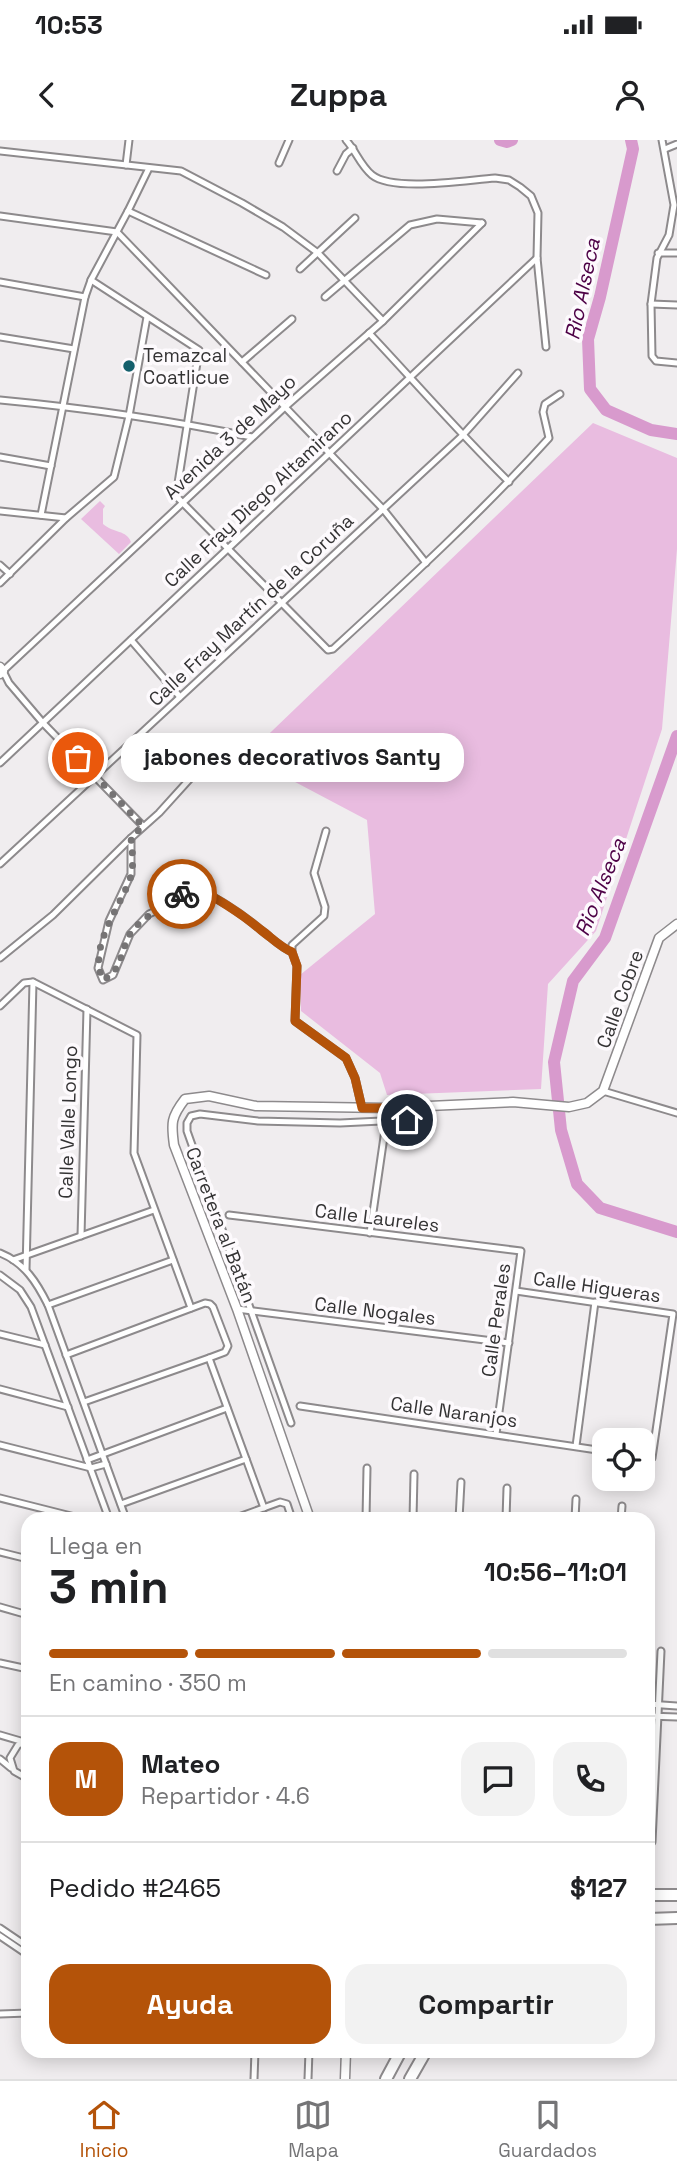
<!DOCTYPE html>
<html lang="es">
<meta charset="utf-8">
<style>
:root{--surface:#fff;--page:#f2f2f2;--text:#202124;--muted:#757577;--line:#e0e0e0;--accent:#b45309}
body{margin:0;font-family:"Space Grotesk",sans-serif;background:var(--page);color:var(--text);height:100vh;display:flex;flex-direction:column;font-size:26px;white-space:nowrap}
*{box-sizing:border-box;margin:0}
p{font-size:23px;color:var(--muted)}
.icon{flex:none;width:38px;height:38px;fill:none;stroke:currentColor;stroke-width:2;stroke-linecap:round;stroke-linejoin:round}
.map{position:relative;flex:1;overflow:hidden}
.sheet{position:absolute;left:21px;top:1372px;width:634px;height:546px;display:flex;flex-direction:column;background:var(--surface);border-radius:21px;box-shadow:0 4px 18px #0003}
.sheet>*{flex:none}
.fabs{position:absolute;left:592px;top:1288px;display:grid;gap:14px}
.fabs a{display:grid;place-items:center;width:63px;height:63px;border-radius:14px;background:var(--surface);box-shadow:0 4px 18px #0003;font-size:35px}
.pin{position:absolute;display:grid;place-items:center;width:60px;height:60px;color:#fff;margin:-30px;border:4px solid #fff;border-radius:50%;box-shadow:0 2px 7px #0007}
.courier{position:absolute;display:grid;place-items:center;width:70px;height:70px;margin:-35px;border:5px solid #b45309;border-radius:50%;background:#fff;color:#222;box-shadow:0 2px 9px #0007}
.bubble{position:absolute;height:49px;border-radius:21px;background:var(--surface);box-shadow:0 4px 18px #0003;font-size:23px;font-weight:700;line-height:49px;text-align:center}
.overview em{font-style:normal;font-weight:700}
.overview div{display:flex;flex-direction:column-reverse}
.overview{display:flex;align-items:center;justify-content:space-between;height:119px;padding:0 28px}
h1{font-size:46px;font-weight:700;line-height:52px}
.bar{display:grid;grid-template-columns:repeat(4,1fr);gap:10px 7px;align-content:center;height:84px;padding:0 28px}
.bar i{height:9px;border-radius:5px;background:var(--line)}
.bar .current{background:var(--accent)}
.bar p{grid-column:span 4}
.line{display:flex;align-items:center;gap:18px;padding:0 28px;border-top:2px solid var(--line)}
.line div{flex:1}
.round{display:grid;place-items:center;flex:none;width:74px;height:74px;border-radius:21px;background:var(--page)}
.primary-button{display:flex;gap:14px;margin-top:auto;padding:14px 28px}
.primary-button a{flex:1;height:80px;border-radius:21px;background:var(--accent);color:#fff;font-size:28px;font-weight:700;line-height:80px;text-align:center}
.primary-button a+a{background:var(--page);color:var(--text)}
.status{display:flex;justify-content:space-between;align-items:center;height:49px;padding:0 35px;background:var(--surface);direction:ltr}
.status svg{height:19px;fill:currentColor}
header{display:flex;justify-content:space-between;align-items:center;height:91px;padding:0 28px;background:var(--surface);font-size:32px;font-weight:700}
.dock{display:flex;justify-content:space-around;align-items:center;height:98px;border-top:2px solid var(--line);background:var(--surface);font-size:19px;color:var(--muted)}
.dock a{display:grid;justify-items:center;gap:4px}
.dock .current{color:var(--accent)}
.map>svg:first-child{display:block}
.green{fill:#e9bce0}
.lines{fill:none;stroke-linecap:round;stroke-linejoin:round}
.river{stroke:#d89acd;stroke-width:12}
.street-casing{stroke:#8d8a8c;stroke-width:9}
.secondary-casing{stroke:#8d8a8c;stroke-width:11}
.highway-casing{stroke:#8d8a8c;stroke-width:14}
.street{stroke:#fff;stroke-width:5}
.secondary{stroke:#fff;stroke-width:8}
.highway{stroke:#fff;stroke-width:10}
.done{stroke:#767475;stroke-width:7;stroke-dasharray:0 12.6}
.route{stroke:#b45309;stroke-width:9}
.poi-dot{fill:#14606c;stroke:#fdfafd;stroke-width:2.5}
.labels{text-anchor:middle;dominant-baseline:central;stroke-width:7;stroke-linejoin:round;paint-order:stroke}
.poi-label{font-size:19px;fill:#343334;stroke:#fdfafd;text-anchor:start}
.street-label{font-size:19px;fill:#343334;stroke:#fdfafd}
.water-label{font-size:21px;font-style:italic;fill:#4d0146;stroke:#fdfafd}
</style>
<div class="status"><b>10:53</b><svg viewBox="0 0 49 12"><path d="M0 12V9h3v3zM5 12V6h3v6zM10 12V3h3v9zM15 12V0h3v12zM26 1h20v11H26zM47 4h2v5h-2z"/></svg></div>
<header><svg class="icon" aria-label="back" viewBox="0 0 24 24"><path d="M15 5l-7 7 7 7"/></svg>Zuppa<svg class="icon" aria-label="person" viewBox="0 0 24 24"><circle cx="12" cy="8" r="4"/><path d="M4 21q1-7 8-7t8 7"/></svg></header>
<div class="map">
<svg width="677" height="1939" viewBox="0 0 677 1939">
<rect width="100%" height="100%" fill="#f0edef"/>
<!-- green -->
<g class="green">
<path d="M 593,283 L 677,318 L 677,409 L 662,589 L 596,791 L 548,844 L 541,949 L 387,955 L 380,933 L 301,871 L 300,835 L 375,774 L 367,680 L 246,616 Z"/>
<path d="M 100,361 L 105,366 L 103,369 L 103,384 C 113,393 127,390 131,402 L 119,414 L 81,379 Z"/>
</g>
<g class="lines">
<!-- river -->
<g class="river">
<path d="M 500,0 L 507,2 L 512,0"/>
<path d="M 631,0 L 633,9 L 600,157 L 588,199 L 590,249 L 606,270 L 651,290 L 677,294"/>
<path d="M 677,596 L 605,798 L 573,841 L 554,922 L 561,990 L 577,1044 L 600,1068 L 677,1092"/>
</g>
<defs>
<g id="street">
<path d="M 346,0 C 356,11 360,25 372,35 C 393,52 466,40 495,38 L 509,40 L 520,47 L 531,56 L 538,73 L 537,118 L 546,207"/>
<path d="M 662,0 L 674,65 L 669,95 L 657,118 L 651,164 L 652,216 L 656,221 L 677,223"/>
<path d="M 665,9 L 677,4"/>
<path d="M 0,11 L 181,31 L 242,63 L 283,87 L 318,113 L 383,181"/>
<path d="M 279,23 L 289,0"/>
<path d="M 126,25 L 129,0"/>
<path d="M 337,31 L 346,14 L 353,8"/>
<path d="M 128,71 L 266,135"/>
<path d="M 0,76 L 117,92 L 383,369 L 426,423"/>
<path d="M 658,113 L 677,113"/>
<path d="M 300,129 L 355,78"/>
<path d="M 91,140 L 199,210 L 176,356 L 328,510 L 333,509 C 407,441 481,373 549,298 L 543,272 L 545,264 L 560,254"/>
<path d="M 0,142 L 85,157"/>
<path d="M 325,157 L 410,85 L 437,79 L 482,83"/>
<path d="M 651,164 L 677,165"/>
<path d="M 369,193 C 416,243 460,294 509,342"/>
<path d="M 0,197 L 74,209"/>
<path d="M 242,222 L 292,179"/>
<path d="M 0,260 C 85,268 169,280 252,297"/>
<path d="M 0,317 L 51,326"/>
<path d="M 0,371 L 66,378"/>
<path d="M 41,375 L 85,157 L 91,140 L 128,71 L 149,28"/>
<path d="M 0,425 L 10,434"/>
<path d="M 0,443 L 66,378 L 114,337 L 129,276 L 147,177"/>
<path d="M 131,500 L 180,557"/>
<path d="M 0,623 L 537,118"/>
<path d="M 143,686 L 43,583 L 9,543 L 3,531 L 285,267 L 383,181 L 482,83"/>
<path d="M 131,698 L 131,734 L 109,781 L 98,828 L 103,840 L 113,835 L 130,794 L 149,774 L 168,765 L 192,746 C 216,757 241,773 261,790 C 272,798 280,807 292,812 L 297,826 L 295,881 L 346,918 L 355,938 L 362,968"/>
<path d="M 0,724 L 462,296 L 518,233"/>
<path d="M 292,812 L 292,805 L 324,776 L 325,767 L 314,733 L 326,691"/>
<path d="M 0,818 L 53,775 L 131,698 L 159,673 L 225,600"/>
<path d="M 0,866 L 24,843 L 33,842 L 137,895 L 134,1013 L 191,1168"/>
<path d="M 603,951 L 677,973"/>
<path d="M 229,1075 L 521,1111 L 496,1294"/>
<path d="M 370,1093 L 385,990"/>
<path d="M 81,1096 L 87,869"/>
<path d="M 0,1113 C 25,1123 37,1143 48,1165 L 126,1379"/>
<path d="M 13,1120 L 154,1070"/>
<path d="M 26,1130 L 33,842"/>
<path d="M 0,1135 L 20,1150 L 31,1167 L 109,1379"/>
<path d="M 516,1151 L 673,1174 L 652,1318 L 642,1316"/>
<path d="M 48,1165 L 173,1120"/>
<path d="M 237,1169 L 509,1203"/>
<path d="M 0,1194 L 45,1205"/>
<path d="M 66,1215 L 205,1163 L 210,1164 L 213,1167 L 228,1206 L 225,1212 L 209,1218 L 84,1262"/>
<path d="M 209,1218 L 264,1368"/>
<path d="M 0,1249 L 68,1267"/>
<path d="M 300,1266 L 604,1311"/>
<path d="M 291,1283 L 187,991 L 187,983 L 191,976 L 200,974 L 258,981 L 340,983 L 423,979"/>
<path d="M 0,1305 L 91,1328 L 106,1324"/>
<path d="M 576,1306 L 595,1162"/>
<path d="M 87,1320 L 227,1268"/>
<path d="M 0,1358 L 83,1379"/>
<path d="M 121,1364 L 246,1319"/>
<path d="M 233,1379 L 280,1362 L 287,1364 L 292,1379"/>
<path d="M 366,1379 L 367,1328"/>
<path d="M 413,1379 L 414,1334"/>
<path d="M 459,1379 L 461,1342"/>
<path d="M 506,1379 L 507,1348"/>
<path d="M 575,1379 L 576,1359"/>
<path d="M 621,1379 L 622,1366"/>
<path d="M 0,1412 L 28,1419"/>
<path d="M 0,1467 L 28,1475"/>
<path d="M 0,1523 L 28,1529"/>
<path d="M 648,1564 L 677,1566"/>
<path d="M 648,1576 L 677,1577"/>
<path d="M 0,1595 L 24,1602"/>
<path d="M 28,1601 L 18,1605 L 10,1618 L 14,1631 L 28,1639"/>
<path d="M 0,1619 L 11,1628"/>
<path d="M 652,1702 L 661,1511"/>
<path d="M 0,1788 L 28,1807"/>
<path d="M 0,1796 L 28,1815"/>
<path d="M 0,1874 L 28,1873"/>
<path d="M 254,1939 L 255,1911"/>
<path d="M 308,1939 L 309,1911"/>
</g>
<g id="secondary">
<path d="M 0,527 L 3,531 L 0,534"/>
<path d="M 310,1379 L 237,1169 L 174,1005 C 171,983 171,977 185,959 L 209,956 L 256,966 L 322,967 L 386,968 L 513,962 L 569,967 L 587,963 L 603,951 L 659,798 L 677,784"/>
<path d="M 345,1939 L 346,1911"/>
</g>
<g id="highway">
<path d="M 648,1755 L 677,1755"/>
<path d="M 648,1779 L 677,1778"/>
<path d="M 386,1939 L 401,1911"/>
<path d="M 410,1939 L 426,1911"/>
</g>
</defs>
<!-- street casing -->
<use href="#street" class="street-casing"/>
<!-- secondary casing -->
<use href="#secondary" class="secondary-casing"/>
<!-- highway casing -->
<use href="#highway" class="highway-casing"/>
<!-- street -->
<use href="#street" class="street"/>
<!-- secondary -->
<use href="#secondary" class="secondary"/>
<!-- highway -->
<use href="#highway" class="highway"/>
</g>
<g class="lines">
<!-- done -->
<path class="done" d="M 78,618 L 143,686 L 131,698 C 132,709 134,725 131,736 C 121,767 87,807 103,840 C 123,830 120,811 130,794 C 143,775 165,768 182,754"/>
<!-- route -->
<path class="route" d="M 182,754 L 192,746 C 214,756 242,774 261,790 C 272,798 280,807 292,812 L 297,826 L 295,881 L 346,918 L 355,938 L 362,968 L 386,968 L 384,981 L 407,980"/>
</g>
<!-- markers -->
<circle class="poi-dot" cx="129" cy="226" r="7"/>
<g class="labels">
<!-- poi labels -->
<g class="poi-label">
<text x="143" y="215">Temazcal<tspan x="143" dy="22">Coatlicue</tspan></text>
</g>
<!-- street labels -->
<g class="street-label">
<text transform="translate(230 297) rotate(-43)">Avenida 3 de Mayo</text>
<text transform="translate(258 359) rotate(-43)">Calle Fray Diego Altamirano</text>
<text transform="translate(251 470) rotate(-43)">Calle Fray Martín de la Coruña</text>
<text transform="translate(620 859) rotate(-70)">Calle Cobre</text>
<text transform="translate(68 982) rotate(-88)">Calle Valle Longo</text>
<text transform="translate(377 1078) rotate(7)">Calle Laureles</text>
<text transform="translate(221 1085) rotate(69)">Carretera al Batán</text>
<text transform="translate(597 1147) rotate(8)">Calle Higueras</text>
<text transform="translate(375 1171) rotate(7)">Calle Nogales</text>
<text transform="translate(496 1180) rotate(-82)">Calle Perales</text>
<text transform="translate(454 1272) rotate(8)">Calle Naranjos</text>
</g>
<!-- water labels -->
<g class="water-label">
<text transform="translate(582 149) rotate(-78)">Rio Alseca</text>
<text transform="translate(600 747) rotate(-68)">Rio Alseca</text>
</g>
</g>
</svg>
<div class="fabs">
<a><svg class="icon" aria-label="locate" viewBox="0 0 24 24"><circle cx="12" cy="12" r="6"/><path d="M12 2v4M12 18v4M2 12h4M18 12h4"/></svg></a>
</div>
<div class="pin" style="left:78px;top:618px;background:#ea580c"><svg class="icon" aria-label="bag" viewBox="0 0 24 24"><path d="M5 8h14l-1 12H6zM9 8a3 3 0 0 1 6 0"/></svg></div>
<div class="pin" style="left:407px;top:980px;background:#1f2937"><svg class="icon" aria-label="home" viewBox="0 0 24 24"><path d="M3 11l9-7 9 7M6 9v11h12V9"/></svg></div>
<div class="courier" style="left:182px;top:754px"><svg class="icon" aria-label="bike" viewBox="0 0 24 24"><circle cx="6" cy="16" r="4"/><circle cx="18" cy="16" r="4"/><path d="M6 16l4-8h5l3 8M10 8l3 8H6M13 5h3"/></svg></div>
<div class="bubble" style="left:121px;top:593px;width:343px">jabones decorativos Santy</div>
<section class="sheet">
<div class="overview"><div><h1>3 min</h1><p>Llega en</p></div><em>10:56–11:01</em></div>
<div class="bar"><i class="current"></i><i class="current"></i><i class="current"></i><i></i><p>En camino · 350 m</p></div>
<div class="line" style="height:126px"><b class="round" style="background:var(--accent);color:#fff">M</b><div><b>Mateo</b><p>Repartidor · 4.6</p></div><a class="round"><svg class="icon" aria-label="chat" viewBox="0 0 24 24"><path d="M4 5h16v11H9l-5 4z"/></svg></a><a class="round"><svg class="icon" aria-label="phone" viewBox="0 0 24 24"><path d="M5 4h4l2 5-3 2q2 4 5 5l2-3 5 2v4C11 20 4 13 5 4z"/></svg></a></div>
<div class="line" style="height:91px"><div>Pedido #2465</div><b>$127</b></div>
<div class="primary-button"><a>Ayuda</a><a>Compartir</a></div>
</section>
</div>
<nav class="dock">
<a class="current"><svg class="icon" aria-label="home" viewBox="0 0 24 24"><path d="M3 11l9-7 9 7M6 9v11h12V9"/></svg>Inicio</a>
<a><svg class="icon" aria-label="map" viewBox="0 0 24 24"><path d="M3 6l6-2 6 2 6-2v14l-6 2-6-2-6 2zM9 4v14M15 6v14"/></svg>Mapa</a>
<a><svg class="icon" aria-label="saved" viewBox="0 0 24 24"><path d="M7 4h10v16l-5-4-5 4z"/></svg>Guardados</a>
</nav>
